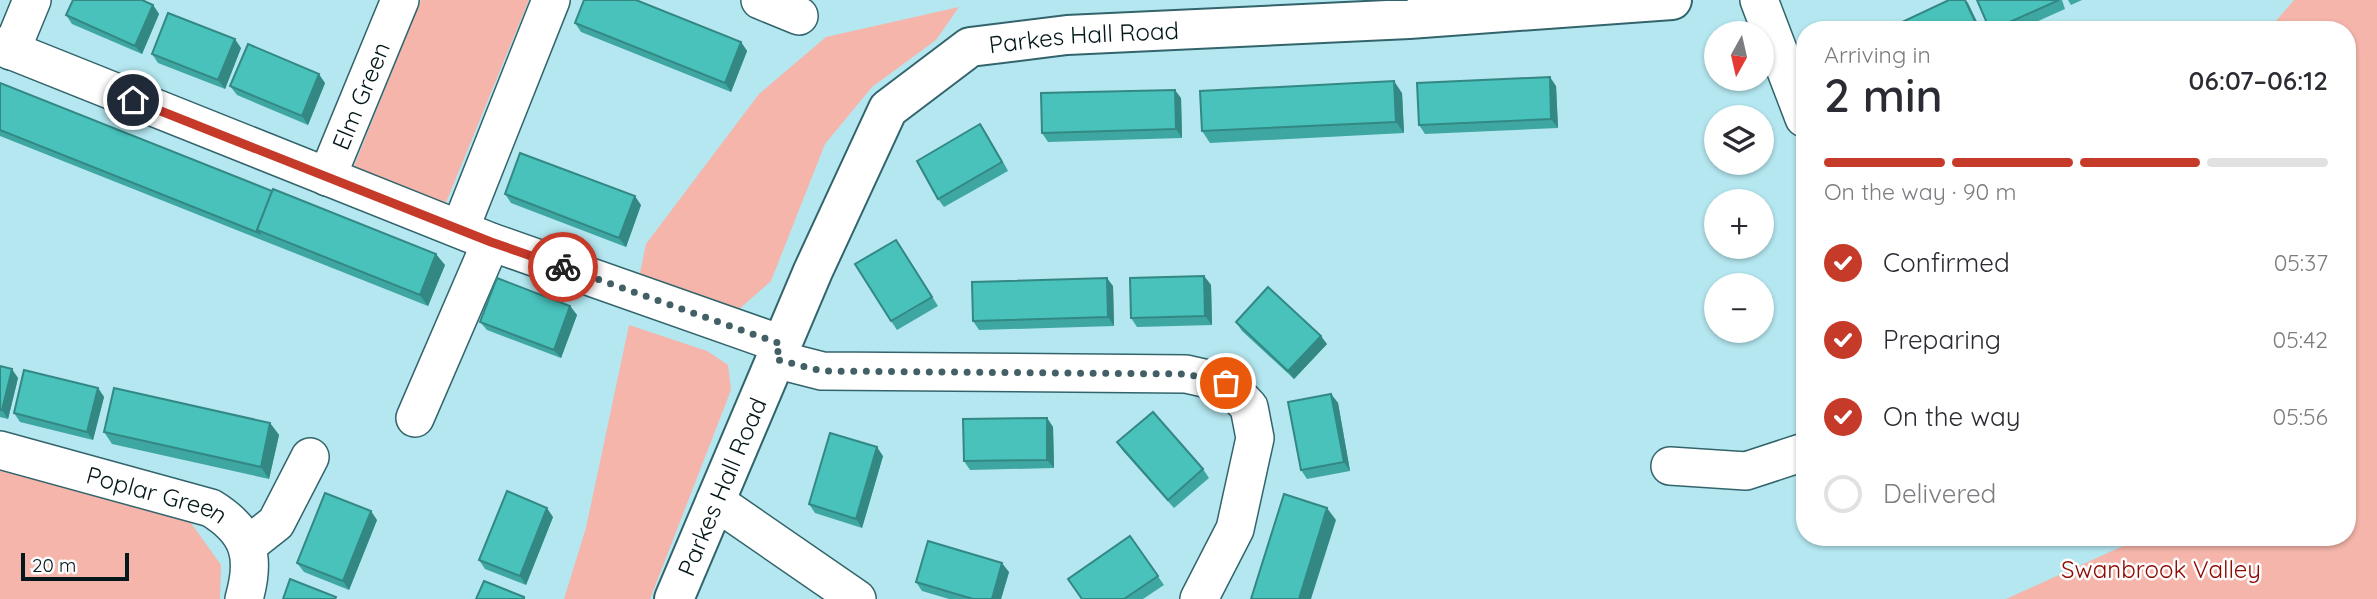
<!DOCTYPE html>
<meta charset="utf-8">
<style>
:root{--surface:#fff;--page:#f2f2f3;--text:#2b2b33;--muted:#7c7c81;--line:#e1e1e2;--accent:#c63a2a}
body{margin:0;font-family:Quicksand,sans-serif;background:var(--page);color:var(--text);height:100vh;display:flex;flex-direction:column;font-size:26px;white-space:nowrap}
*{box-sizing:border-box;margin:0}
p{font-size:23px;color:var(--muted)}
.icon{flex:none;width:38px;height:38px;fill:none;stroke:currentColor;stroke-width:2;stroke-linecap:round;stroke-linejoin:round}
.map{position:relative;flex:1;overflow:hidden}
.sheet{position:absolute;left:1796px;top:21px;width:560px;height:525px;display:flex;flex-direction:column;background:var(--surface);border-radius:28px;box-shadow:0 2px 5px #0004}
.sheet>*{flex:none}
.needle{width:46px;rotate:188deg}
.controls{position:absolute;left:1704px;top:21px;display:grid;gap:14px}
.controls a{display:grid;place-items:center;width:70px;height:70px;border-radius:50%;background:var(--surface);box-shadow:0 2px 5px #0004;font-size:35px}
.scale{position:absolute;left:21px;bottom:18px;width:108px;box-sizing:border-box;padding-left:7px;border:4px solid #04171a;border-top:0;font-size:19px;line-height:24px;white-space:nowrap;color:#04171a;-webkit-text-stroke:5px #fdfdfd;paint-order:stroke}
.pin{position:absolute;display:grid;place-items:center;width:60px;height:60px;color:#fff;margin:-30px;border:4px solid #fff;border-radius:50%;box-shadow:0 2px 7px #0007}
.courier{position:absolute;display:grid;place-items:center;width:70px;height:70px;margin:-35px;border:5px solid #c63a2a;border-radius:50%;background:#fff;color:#222;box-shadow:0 2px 9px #0007}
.head em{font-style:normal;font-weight:600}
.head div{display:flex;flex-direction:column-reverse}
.head{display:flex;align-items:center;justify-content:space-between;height:119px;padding:0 28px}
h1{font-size:46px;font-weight:600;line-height:52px}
.bar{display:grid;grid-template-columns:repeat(4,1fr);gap:10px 7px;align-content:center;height:84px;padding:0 28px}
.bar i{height:9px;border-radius:5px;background:var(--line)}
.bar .active{background:var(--accent)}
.bar p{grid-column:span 4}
ol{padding:0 28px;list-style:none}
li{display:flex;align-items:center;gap:21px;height:77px}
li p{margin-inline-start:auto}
li .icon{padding:7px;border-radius:50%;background:var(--accent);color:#fff;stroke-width:4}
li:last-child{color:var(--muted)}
li i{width:38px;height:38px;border:4px solid var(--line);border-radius:50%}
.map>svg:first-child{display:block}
.green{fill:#f5b5aa}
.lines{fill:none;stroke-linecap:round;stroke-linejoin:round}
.street-casing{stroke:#33646c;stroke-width:40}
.secondary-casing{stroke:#33646c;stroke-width:42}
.street{stroke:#fff;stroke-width:37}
.secondary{stroke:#fff;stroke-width:38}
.wall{fill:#3fa7a2}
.shaded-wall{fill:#338884}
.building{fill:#49c2bc;stroke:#338884;stroke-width:2}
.done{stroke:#426065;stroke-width:7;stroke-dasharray:0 12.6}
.route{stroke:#c63a2a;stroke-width:9}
.labels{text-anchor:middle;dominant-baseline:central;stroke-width:5;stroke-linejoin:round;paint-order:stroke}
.street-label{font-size:24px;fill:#04171a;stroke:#fdfdfd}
.park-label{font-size:24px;fill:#8e0900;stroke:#fdfdfd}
</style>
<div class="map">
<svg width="2377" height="599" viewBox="0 0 2377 599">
<rect width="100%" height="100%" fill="#b4e7f0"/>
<!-- green -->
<g class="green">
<path d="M 421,0 L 529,0 L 445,205 L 354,166 Z"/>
<path d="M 2294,0 L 2377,0 L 2377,599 L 2006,599 L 2143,537 L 2347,537 L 2347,30 L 2268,30 Z"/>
<path d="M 959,7 L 936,40 L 872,87 L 825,144 L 771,281 L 737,311 L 639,278 L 646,244 L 759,94 L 826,37 Z"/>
<path d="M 629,325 L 707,351 L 728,365 L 731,390 L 650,599 L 564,599 L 586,528 Z"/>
<path d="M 0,463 L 181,509 L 221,565 L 220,599 L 0,599 Z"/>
</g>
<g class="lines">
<defs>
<g id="street">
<path d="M 760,0 L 799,16"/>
<path d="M 1759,0 L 1804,118"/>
<path d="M 0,46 L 491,242 L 781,344"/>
<path d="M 11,51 L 32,0"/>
<path id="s1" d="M 327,177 L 400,0"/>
<path d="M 460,229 L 551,0"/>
<path d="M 775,359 L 822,371 L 1186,374 L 1226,383 L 1249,407 L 1255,438 L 1235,529 L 1199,599"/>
<path d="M 415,418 L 491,242"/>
<path id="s2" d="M 0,450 L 211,508 C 250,532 256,557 244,599"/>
<path d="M 1670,466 L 1746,471 L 1804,452"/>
<path d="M 715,501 L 857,599"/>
<path d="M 248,545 L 276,523 L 310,457"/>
</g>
<g id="secondary">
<path id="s3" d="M 674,599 L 813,271 L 888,109 L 970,47 L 1067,35 L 1409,19 L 1672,0"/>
</g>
</defs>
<!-- street casing -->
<use href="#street" class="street-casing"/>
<!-- secondary casing -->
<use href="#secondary" class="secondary-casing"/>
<!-- street -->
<use href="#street" class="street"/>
<!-- secondary -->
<use href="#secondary" class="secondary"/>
</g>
<!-- wall -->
<g class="wall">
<path d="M 1977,0 L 2062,0 L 2065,9 L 2018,30 L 1990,30 Z"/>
<path d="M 2068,0 L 2082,0 L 2071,5 Z"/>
<path d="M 153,5 L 159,14 L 142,54 L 72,24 L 66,15 Z"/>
<path d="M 575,23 L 741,42 L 747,51 L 731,92 L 581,32 Z"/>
<path d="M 241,48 L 225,89 L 158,63 L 152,54 Z"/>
<path d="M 0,83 L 445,265 L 428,306 L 0,136 Z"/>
<path d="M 325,83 L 308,125 L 237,95 L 230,86 Z"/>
<path d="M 1556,86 L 1558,128 L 1425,134 L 1419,125 Z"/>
<path d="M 1402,93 L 1404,133 L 1210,143 L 1202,131 Z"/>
<path d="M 1181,98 L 1182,138 L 1048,142 L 1042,133 Z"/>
<path d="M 986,133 L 1008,171 L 944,207 L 938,199 Z"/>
<path d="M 505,194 L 641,205 L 626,247 L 511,203 Z"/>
<path d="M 896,240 L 938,306 L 897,330 L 891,321 Z"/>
<path d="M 1204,276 L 1211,285 L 1212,325 L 1137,327 L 1131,318 Z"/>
<path d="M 1113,286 L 1114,326 L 979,330 L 973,321 Z"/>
<path d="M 570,306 L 577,315 L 561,358 L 487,330 L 480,322 Z"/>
<path d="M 1236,322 L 1327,344 L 1294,379 L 1242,331 Z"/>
<path d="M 0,366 L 18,378 L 8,419 L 0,417 Z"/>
<path d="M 98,388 L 104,397 L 93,440 L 20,422 L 14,413 Z"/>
<path d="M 1331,394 L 1338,403 L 1350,471 L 1307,479 L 1301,470 Z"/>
<path d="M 1047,418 L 1053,427 L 1054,468 L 970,470 L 964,461 Z"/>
<path d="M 270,423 L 279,435 L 269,479 L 112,444 L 104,432 Z"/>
<path d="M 1117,442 L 1203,469 L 1209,478 L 1174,508 L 1123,451 Z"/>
<path d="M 883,456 L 862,528 L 815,513 L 809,504 Z"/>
<path d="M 553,517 L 526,585 L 485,569 L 479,560 Z"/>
<path d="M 377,520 L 349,590 L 304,572 L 297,563 Z"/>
<path d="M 1130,536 L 1164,585 L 1143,599 L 1082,599 Z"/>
<path d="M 1009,572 L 1001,599 L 949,599 L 922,591 L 916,582 Z"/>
</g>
<!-- shaded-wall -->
<g class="shaded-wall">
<path d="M 1965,0 L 1968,3 L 1981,30 L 1979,30 Z"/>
<path d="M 153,5 L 159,14 L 142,54 L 135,46 Z"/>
<path d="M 235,39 L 241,48 L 225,89 L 218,80 Z"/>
<path d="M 741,42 L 747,51 L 731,92 L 725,83 Z"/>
<path d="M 319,74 L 325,83 L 308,125 L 302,116 Z"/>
<path d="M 1550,77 L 1556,86 L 1558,128 L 1551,119 Z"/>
<path d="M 1394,81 L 1402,93 L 1404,133 L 1396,122 Z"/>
<path d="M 1175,90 L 1181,98 L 1182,138 L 1176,129 Z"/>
<path d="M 980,124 L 986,133 L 1008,171 L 1002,162 Z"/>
<path d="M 635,196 L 641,205 L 626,247 L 619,238 Z"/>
<path d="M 436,254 L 445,265 L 428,306 L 420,295 Z"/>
<path d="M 1204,276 L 1211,285 L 1212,325 L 1205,316 Z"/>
<path d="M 1107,278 L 1113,286 L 1114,326 L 1108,317 Z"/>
<path d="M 570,306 L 577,315 L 561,358 L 554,350 Z"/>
<path d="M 1321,336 L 1327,344 L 1294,379 L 1288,371 Z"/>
<path d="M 12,369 L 18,378 L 8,419 L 2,410 Z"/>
<path d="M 98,388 L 104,397 L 93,440 L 87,432 Z"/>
<path d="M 1331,394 L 1338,403 L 1350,471 L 1344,462 Z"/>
<path d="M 1047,418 L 1053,427 L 1054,468 L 1047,460 Z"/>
<path d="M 270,423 L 279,435 L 269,479 L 261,467 Z"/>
<path d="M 877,447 L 883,456 L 862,528 L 856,519 Z"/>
<path d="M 547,508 L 553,517 L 526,585 L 520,576 Z"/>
<path d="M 1327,508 L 1336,520 L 1311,599 L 1299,599 Z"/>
<path d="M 371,511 L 377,520 L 349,590 L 343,581 Z"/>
<path d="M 1002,563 L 1009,572 L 1001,599 L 992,599 Z"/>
</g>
<!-- building -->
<g class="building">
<path d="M 73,0 L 142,0 L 153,5 L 135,46 L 66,15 Z"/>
<path d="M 584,0 L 636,0 L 741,42 L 725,83 L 575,23 Z"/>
<path d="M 1949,0 L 1965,0 L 1979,30 L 1903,30 L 1900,23 Z"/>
<path d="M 1977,0 L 2059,0 L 1992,30 L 1990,30 Z"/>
<path d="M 168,13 L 235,39 L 218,80 L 152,54 Z"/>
<path d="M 1889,26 L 1890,30 L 1882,30 Z"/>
<path d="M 248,44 L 319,74 L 302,116 L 230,86 Z"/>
<path d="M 1550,77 L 1551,119 L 1419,125 L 1417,83 Z"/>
<path d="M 1394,81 L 1396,122 L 1202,131 L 1200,91 Z"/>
<path d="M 0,83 L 272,191 L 257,230 L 259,233 L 0,130 Z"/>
<path d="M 1175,90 L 1176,129 L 1042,133 L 1041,93 Z"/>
<path d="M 980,124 L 1002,162 L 938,199 L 917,161 Z"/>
<path d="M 520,153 L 635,196 L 619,238 L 505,194 Z"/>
<path d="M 273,189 L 436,254 L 420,295 L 257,230 Z"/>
<path d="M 896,240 L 932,297 L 891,321 L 855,264 Z"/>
<path d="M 1204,276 L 1205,316 L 1131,318 L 1130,278 Z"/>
<path d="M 497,278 L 570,306 L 554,350 L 480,322 Z"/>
<path d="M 1107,278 L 1108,317 L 973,321 L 972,282 Z"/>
<path d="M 1268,287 L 1321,336 L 1288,371 L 1236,322 Z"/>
<path d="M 0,366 L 12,369 L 2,410 L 0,410 Z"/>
<path d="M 24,370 L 98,388 L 87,432 L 14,413 Z"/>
<path d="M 114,388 L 270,423 L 261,467 L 104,432 Z"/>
<path d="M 1331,394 L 1344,462 L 1301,470 L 1288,402 Z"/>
<path d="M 1153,412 L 1203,469 L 1168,500 L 1117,442 Z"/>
<path d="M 1047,418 L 1047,460 L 964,461 L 963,419 Z"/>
<path d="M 830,433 L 877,447 L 856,519 L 809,504 Z"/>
<path d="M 507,491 L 547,508 L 520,576 L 479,560 Z"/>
<path d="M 325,493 L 371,511 L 343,581 L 297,563 Z"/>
<path d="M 1284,494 L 1327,508 L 1299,599 L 1251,599 Z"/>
<path d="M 1130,536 L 1158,576 L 1124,599 L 1082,599 L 1068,579 Z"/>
<path d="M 928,541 L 1002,563 L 992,599 L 973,599 L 916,582 Z"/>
<path d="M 290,579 L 336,597 L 335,599 L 283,599 Z"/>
<path d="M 484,581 L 524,597 L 524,599 L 476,599 Z"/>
</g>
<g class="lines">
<!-- done -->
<path class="done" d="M 563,267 L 781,344 L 775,359 L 822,371 L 1186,374 L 1226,383"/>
<!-- route -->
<path class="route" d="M 133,100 L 491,242 L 563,267"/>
</g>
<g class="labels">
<!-- street labels -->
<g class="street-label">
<text stroke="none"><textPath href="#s3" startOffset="752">Parkes Hall Road</textPath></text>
<text stroke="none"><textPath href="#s1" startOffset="88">Elm Green</textPath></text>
<text stroke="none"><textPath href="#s3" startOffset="122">Parkes Hall Road</textPath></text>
<text stroke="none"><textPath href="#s2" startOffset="163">Poplar Green</textPath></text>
</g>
<!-- park labels -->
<g class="park-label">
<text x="2161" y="569">Swanbrook Valley</text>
</g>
</g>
</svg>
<div class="controls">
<a><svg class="needle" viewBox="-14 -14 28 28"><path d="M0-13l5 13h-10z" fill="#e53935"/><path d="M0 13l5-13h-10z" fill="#7c7c81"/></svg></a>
<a><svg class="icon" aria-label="layers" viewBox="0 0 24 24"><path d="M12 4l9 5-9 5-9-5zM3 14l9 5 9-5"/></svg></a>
<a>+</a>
<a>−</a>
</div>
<div class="scale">20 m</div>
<div class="pin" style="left:1226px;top:383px;background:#ea580c"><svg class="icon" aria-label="bag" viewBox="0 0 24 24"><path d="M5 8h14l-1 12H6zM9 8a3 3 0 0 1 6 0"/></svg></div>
<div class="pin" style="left:133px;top:100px;background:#1f2937"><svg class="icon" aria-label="home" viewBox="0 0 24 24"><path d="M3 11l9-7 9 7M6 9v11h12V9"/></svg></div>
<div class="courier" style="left:563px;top:267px"><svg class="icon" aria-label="bike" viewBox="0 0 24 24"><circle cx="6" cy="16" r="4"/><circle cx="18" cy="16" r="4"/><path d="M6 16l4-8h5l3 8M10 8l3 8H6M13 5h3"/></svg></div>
<section class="sheet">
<div class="head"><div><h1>2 min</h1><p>Arriving in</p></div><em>06:07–06:12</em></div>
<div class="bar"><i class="active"></i><i class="active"></i><i class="active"></i><i></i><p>On the way · 90 m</p></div>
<ol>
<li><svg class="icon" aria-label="check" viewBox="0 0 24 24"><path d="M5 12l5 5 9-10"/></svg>Confirmed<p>05:37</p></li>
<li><svg class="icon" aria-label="check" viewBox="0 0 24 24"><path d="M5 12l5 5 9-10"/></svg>Preparing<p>05:42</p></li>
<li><svg class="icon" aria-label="check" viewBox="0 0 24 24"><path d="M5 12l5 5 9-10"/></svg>On the way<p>05:56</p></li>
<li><i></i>Delivered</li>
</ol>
</section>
</div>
